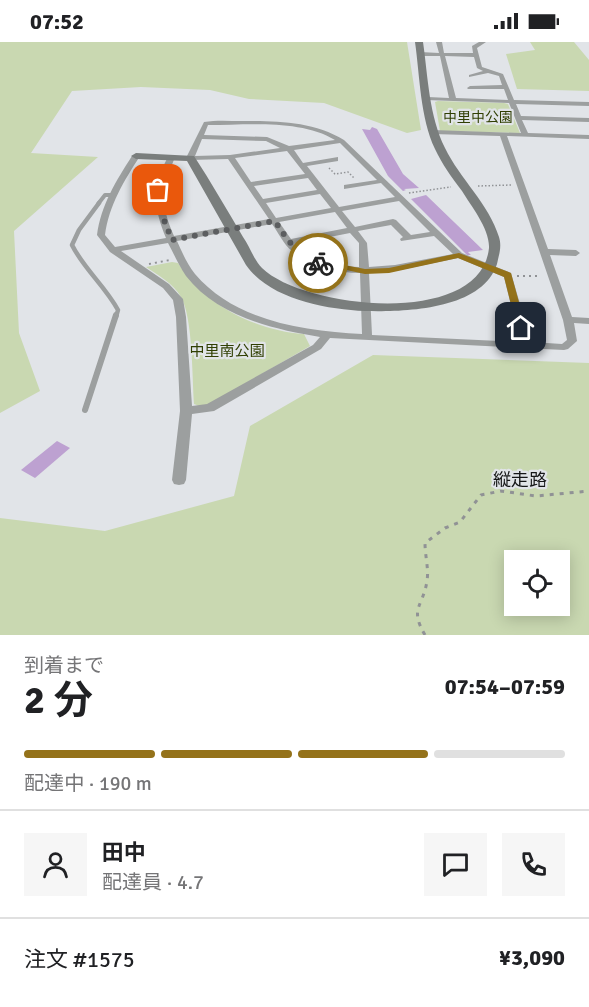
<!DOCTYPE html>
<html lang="ja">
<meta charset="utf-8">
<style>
:root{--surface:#fff;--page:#f6f6f6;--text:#202124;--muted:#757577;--line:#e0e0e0;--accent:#94721a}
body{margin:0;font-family:Signika,"Noto Sans JP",sans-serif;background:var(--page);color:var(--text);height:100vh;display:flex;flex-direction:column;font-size:22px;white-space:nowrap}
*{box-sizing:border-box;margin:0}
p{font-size:20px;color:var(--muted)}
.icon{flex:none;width:33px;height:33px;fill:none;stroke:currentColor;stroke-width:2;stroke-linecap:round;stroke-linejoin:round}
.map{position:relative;height:593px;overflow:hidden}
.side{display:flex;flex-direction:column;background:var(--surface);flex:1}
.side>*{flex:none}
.tools{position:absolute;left:504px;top:508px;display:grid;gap:12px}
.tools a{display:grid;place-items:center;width:66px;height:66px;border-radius:0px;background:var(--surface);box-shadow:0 3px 15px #0003;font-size:30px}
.pin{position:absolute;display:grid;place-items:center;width:51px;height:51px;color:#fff;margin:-26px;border-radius:12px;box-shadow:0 3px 9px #0006}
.courier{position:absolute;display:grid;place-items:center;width:60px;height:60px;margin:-30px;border:4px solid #94721a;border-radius:50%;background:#fff;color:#222;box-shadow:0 2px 8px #0007}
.headline em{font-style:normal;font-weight:700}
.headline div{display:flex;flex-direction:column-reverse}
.headline{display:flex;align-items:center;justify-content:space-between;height:102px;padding:0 24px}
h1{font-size:39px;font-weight:700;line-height:45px}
.bar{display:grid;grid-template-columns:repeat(4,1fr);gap:9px 6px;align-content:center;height:72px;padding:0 24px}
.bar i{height:8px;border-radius:4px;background:var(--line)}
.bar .active{background:var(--accent)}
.bar p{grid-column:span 4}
.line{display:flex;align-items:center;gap:15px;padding:0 24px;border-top:2px solid var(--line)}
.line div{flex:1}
.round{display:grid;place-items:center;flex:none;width:63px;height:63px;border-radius:0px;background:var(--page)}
.status{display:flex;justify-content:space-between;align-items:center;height:42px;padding:0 30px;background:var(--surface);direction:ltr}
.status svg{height:16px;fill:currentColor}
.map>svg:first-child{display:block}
.green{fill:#c9d8b1;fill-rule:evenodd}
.building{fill:#bda1d1}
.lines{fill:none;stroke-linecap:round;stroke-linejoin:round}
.path-far2{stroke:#909295;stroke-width:1.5;stroke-dasharray:1.5 2;stroke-linecap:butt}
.path-far1{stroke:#909295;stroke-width:2;stroke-dasharray:2 4;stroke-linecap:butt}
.path{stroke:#909295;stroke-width:3;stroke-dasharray:4 6;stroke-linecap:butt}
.lane-far2{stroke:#9c9f9f;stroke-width:4}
.lane-far1{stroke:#9c9f9f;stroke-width:4.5}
.lane{stroke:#9c9f9f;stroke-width:6}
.street{fill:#9c9f9f;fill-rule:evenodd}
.secondary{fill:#7a7e7d;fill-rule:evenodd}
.route{fill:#94721a}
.done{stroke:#5c5e60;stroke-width:6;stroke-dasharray:0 10.8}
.labels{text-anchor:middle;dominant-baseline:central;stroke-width:4.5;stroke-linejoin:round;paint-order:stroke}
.far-park-label{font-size:14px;fill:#303f03;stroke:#e1e4e8}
.park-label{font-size:15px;fill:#303f03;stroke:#e1e4e8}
.near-street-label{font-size:18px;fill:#151617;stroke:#e1e4e8}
</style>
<div class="status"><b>07:52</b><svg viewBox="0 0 49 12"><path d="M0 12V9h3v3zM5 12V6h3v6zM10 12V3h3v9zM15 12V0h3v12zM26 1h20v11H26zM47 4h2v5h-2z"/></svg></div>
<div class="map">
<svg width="589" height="593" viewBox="0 0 589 593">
<rect width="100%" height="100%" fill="#e1e4e8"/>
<!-- green -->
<g class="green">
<path d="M 0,0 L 407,0 L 421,88 L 407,91 L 324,61 L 249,57 L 210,48 L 141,45 L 72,49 L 31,111 L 98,115 L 14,189 L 19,291 L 40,349 L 0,371 Z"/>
<path d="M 530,0 L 574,0 L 589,18 L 589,49 L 517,47 L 506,12 L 535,8 Z"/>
<path d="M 438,59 L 504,61 L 508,62 L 520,91 L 440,89 L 435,60 Z"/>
<path d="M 172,220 L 178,221 C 203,262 256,289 304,292 L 310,304 L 210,362 L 202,365 L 194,362 C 192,336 193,276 181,255 C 173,241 159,234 146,225 Z"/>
<path d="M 373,313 L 589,321 L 589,593 L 0,593 L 0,476 L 105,489 L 234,454 L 250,384 ZM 514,519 L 560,519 L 560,564 L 514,564 Z"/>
</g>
<!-- building -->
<g class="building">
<path d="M 372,85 L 377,87 L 403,132 L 419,146 L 404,147 L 406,148 L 403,149 L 388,134 L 362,87 L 370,88 Z"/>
<path d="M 426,153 L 483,208 L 468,210 L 471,213 L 467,213 L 411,157 Z"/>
<path d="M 57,399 L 70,406 L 35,436 L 21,428 Z"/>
</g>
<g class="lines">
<!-- path-far2 -->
<g class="path-far2">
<path d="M 329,126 L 335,132 L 348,130 L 354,136"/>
<path d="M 478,144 L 511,143"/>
<path d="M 409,151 L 451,145"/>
</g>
<!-- path-far1 -->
<g class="path-far1">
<path d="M 149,222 L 170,218"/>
<path d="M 517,234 L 541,234"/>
</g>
<!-- path -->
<path class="path" d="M 425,593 C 409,566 423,565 427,539 C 429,527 425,514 425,501 L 445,486 L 460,480 L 481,453 L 501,449 L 536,454 L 589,449"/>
<!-- lane-far2 -->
<path class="lane-far2" d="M 98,162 L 105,153 L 112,153"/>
<!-- lane-far1 -->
<path class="lane-far1" d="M 99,161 L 79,188 L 72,203 C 84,227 105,244 118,268 L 116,275"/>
<!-- lane -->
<path class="lane" d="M 85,368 L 116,273"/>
<!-- street -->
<path class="street" d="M 436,0 L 442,0 L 444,11 L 473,11 L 472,4 L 479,0 L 486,0 L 477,6 L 482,25 L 503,32 L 514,58 L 589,60 L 589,64 L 516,62 L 521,74 L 589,76 L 589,80 L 522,78 L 528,91 L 589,93 L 589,97 L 507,94 L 548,207 L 576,208 L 580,211 L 576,214 L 550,213 L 572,275 L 589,276 L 589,282 L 574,281 L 577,299 L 568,307 L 564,308 L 330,296 L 321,307 L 214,369 L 192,372 L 186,438 L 184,442 L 179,443 L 174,442 L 172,438 L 180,369 L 176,275 L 173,258 L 163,246 L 110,210 L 97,193 C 101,163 116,139 132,114 L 136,112 L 140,114 C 124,139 109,163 105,193 L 115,205 L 166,196 C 156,172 152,153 162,129 C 164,123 166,116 171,113 L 175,115 C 162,147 160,163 174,194 L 269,177 L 228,117 L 190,118 L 186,116 L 204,80 C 216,78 229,79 241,79 C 276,79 313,79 344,98 L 462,211 L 511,231 L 531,300 L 562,302 L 567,298 L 563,278 L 500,94 L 433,92 L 430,90 L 433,88 L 521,91 L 509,61 L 426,58 L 425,57 L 428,55 L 449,56 L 440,14 L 420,14 L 417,12 L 420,10 L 439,11 ZM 445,14 L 474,15 L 477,26 L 483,29 L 469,33 L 469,35 L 488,31 L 499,34 L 502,43 L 470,44 L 467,46 L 468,47 L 504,47 L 508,58 L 456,56 ZM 208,83 C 247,83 301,77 335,98 L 289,104 L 267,95 L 204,93 ZM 202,97 L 266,99 L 280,106 L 230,113 L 195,114 ZM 340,101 L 377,138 L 344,143 L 344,147 L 381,141 L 395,155 L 339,165 L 307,124 L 338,119 L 338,115 L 303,121 L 294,108 ZM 287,109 L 305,132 L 251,140 L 235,116 ZM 308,136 L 317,148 L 263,157 L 254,144 ZM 320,152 L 331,166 L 276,176 L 266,161 ZM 399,159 L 430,190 L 411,193 L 396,178 L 393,177 L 355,185 L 342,169 ZM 335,170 L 347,186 L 291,197 L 279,180 ZM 272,182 C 278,190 284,203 292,209 C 310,223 336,231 360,231 L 362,292 C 303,289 235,279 195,232 C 187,222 182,210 177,199 ZM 391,183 L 403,195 L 400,197 L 401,199 L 434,194 L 453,212 L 395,223 L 369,225 L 367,201 L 358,189 ZM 350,191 L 359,201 L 359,225 C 337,225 310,218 294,202 ZM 168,201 C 174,212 179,224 186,234 C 217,274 272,287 320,295 L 313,303 L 207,362 L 192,364 L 186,275 L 183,257 L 169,242 L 121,209 ZM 458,216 L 504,235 L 520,300 L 372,293 L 369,231 L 395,229 Z"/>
<!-- secondary -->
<path class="secondary" d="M 415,0 L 423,0 C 428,35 429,74 445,106 C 460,137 489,162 499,195 C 502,205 499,212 497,222 C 482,268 405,270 365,269 C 325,267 270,257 246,223 L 187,119 L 136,117 L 131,114 L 136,111 L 194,114 C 211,140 227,168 243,195 C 250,205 254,218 262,226 C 304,267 481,286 489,206 C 490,187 471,164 462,149 C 452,136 442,122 435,107 C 420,75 420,35 415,0 Z"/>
</g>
<!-- route -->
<path class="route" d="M 459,211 L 511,231 L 526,286 L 525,288 L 517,286 L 504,235 L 458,216 L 389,231 L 365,232 L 314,221 L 318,218 L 365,227 L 389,226 Z"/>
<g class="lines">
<!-- done -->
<path class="done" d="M 158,148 L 160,168 L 172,198 L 275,179 C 287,198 297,212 318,221"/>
</g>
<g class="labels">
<!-- far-park labels -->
<g class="far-park-label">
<text x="478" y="75">中里中公園</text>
</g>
<!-- park labels -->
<g class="park-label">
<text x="227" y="309">中里南公園</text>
</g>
<!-- near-street labels -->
<g class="near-street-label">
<text x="520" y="438">縦走路</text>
</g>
</g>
</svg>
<div class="tools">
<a><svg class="icon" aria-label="locate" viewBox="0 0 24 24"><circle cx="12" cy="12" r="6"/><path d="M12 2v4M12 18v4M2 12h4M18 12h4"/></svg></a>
</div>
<div class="pin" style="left:158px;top:148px;background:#ea580c"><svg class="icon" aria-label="bag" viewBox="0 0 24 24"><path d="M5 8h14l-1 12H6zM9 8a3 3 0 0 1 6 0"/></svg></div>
<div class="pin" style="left:521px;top:286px;background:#1f2937"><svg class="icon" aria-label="home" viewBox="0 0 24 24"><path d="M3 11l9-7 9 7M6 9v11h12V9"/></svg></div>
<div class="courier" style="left:318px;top:221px"><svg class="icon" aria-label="bike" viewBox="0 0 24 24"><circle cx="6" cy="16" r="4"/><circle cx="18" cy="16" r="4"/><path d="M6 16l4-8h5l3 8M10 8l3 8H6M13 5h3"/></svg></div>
</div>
<section class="side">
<div class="headline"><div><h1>2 分</h1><p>到着まで</p></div><em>07:54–07:59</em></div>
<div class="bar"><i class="active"></i><i class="active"></i><i class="active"></i><i></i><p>配達中 · 190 m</p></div>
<div class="line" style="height:108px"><a class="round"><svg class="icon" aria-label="person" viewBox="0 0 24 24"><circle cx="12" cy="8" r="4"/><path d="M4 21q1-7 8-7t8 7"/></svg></a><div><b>田中</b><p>配達員 · 4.7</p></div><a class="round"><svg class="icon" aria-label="chat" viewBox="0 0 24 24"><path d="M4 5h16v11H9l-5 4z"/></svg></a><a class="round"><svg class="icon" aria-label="phone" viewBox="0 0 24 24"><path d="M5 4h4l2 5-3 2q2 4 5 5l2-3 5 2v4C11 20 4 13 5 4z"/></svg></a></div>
<div class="line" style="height:78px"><div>注文 #1575</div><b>¥3,090</b></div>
</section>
